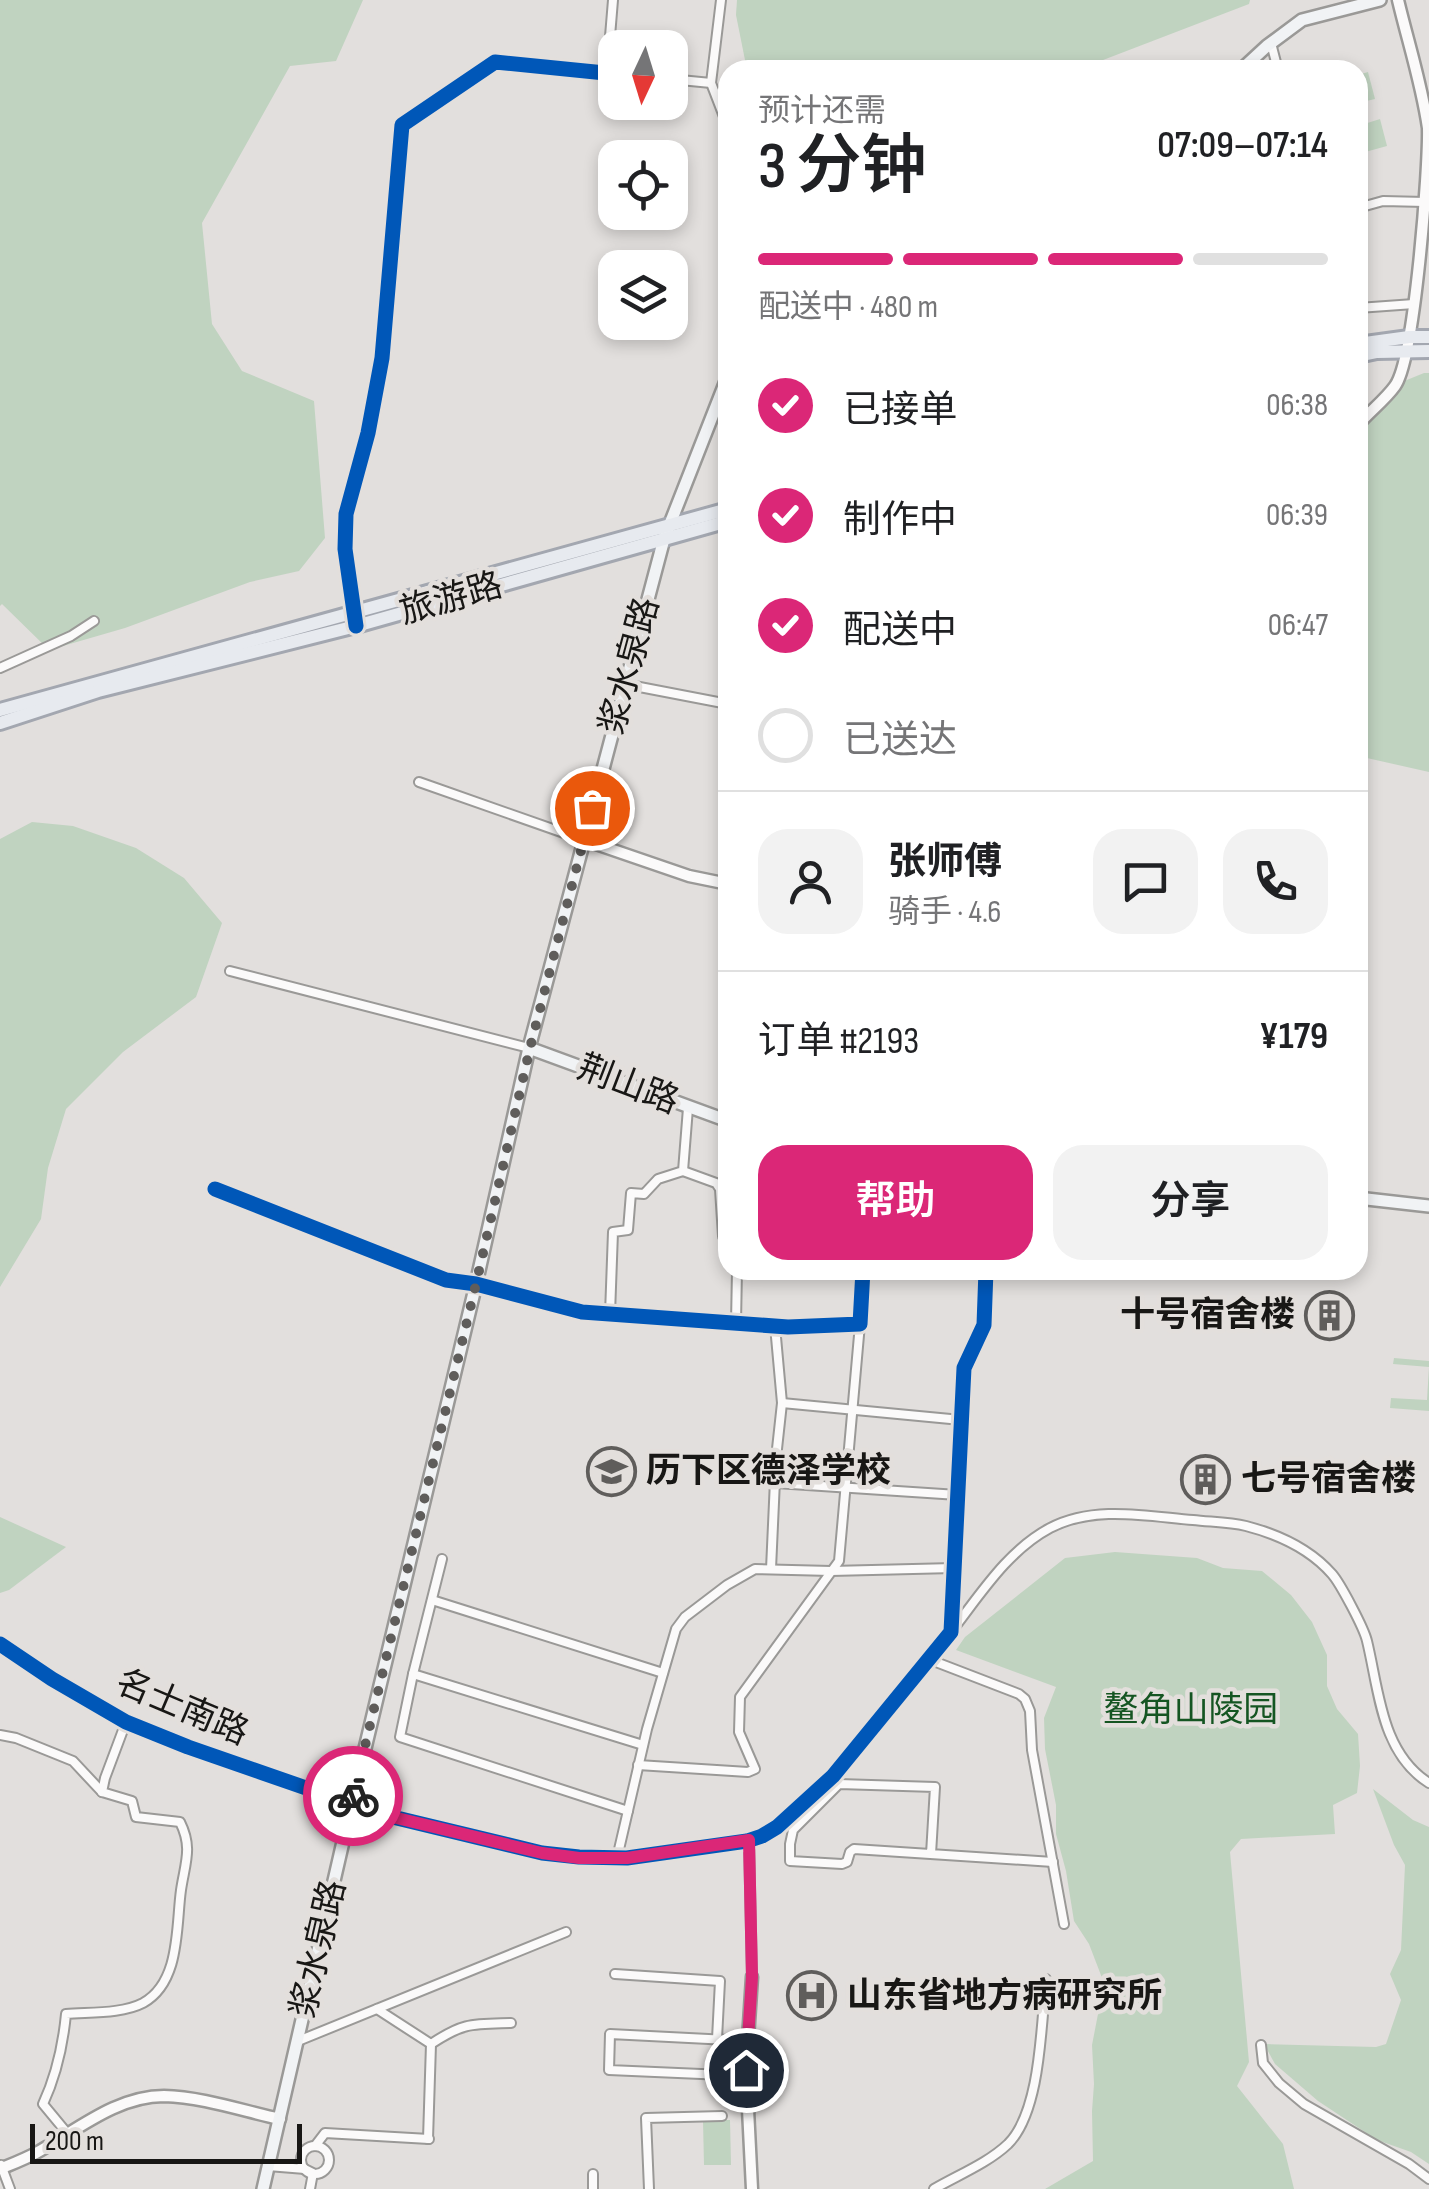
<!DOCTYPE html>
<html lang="zh">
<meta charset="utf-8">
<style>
:root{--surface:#fff;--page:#f2f2f2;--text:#202124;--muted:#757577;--line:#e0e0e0;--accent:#db2777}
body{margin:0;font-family:"Sofia Sans Condensed","Noto Sans SC",sans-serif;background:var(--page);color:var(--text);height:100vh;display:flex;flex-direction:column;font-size:38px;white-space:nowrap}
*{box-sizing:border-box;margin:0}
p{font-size:32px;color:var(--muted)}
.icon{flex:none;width:55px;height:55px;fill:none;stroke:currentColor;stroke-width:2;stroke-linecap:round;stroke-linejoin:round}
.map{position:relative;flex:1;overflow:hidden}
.sheet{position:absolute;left:718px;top:60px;width:650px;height:1220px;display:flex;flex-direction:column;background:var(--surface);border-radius:30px;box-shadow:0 5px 15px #0003}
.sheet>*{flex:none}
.needle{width:65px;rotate:184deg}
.controls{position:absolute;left:598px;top:30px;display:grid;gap:20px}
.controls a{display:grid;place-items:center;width:90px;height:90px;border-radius:20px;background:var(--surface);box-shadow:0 5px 15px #0003;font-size:50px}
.scale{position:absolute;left:30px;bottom:25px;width:272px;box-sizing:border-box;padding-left:10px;border:5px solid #181715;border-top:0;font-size:28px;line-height:35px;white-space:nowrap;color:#181715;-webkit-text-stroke:8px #e3dfdc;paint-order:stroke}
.pin{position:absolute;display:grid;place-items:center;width:85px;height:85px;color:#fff;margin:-42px;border:5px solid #fff;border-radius:50%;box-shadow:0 2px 10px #0007}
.courier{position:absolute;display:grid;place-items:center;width:100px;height:100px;margin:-50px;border:8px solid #db2777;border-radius:50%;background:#fff;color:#222;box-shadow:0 2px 12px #0007}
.overview em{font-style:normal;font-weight:600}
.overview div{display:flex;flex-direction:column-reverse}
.overview{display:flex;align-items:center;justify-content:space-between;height:170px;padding:0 40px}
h1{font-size:65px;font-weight:600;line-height:75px}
.bar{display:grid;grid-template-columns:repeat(4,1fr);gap:15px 10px;align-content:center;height:120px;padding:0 40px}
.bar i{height:12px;border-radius:8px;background:var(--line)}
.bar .current{background:var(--accent)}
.bar p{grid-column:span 4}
.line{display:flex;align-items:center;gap:25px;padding:0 40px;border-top:2px solid var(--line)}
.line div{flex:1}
.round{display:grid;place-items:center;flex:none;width:105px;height:105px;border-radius:30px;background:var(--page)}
ol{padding:0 40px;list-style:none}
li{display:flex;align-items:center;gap:30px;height:110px}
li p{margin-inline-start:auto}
li .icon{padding:10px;border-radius:50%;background:var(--accent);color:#fff;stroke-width:4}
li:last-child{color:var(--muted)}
li i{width:55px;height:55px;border:5px solid var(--line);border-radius:50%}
.cta{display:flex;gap:20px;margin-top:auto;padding:20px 40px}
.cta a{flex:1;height:115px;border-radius:30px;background:var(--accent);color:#fff;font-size:40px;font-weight:600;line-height:115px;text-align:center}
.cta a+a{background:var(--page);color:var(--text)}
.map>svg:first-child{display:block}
.green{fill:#c0d3c0}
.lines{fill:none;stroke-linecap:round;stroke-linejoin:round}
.minor-casing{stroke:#9a9997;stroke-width:12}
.tertiary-casing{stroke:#9a9997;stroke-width:15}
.secondary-casing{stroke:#9a9997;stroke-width:16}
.primary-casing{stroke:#a3a7b0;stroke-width:18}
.minor{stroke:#fbfafa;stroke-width:8}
.tertiary{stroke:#fbfafa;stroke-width:10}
.secondary{stroke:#f1f3f5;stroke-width:11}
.primary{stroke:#e7eaef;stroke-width:12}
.cycleway-casing{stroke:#e3dfdc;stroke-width:21}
.cycleway{stroke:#0057b8;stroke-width:15}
.done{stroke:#5f5d5b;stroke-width:10;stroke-dasharray:0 18}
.route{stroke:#db2777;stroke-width:12}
.labels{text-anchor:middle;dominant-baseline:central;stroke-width:9;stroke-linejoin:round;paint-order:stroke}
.street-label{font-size:35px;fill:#181715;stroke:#e3dfdc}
.poi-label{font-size:35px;font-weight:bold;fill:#181715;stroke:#e3dfdc;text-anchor:start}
.park-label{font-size:35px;fill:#155522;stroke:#e3dfdc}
</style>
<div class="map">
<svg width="1429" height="2189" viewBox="0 0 1429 2189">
<rect width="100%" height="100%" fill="#e2dfdd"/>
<!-- green -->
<g class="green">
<path d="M 0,0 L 363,0 L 336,61 L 290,66 L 202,223 L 212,324 L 242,371 L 314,401 L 325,538 L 299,571 L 250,582 L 125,628 L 49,650 L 2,604 L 0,606 Z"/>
<path d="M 737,0 L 1250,0 L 1249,4 L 1077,70 L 747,70 L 736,15 Z"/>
<path d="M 1368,72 L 1375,99 L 1358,103 L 1358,75 Z"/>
<path d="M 1380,119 L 1387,146 L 1358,154 L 1358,126 Z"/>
<path d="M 1424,373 L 1429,373 L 1429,772 L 1358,756 L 1358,425 L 1397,384 Z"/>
<path d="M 32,822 L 73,826 L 136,848 L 184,878 L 222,923 L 196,997 L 123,1052 L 66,1109 L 48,1168 L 41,1219 L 0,1287 L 0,839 Z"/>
<path d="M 1394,1358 L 1429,1361 L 1429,1411 L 1390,1408 L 1391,1398 L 1427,1400 L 1429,1367 L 1393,1364 Z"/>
<path d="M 0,1517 L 66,1547 L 9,1590 L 0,1593 Z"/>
<path d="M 1115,1552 L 1197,1558 L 1223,1568 L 1262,1571 L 1291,1595 L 1312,1622 L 1327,1655 L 1327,1686 L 1337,1709 L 1358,1734 L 1360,1766 L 1357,1793 L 1333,1805 L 1335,1834 L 1241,1839 L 1230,1852 L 1249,2062 L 1237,2086 L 1283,2144 L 1294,2189 L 1045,2189 L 1093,2161 L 1092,2111 L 1094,2084 L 1092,2045 L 1104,1983 L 1089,1944 L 1074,1921 L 1066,1871 L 1056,1834 L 1056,1805 L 1045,1749 L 1044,1718 L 1056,1687 L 956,1650 L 965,1637 L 1065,1558 Z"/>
<path d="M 1373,1789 L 1413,1820 L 1429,1827 L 1429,2164 L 1411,2152 L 1377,2140 L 1318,2101 L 1275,2064 L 1264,2044 L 1376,2047 L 1386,2044 L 1401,2000 L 1390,1974 L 1401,1950 L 1405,1865 L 1394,1845 Z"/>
<path d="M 703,2120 L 730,2120 L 731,2165 L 704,2165 Z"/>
</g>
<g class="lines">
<defs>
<g id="minor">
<path d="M 721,0 L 711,83 L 728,127"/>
<path d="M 1271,43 L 1278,70"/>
<path d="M 607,73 L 613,0"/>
<path d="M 670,79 L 711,83"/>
<path d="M 1358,208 L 1383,201 L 1425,202"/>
<path d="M 1358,308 L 1414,304"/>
<path d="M 353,612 L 345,549 L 346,514 L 368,433 L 382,358 L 402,125 L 495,62 L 615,74"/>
<path d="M 0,668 L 71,636 L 94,621"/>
<path d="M 624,684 L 728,704"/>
<path d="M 728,741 L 724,793 L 728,794"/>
<path d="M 419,782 L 584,840"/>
<path d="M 230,971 L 529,1048"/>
<path d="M 683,1171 L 716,1183 L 720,1189 L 723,1236 L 728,1237"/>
<path d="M 215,1189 L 446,1280 L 476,1284 L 582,1312 L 788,1327 L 860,1324 L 863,1270"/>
<path d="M 610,1314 L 613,1232 L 628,1230 L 631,1193 L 644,1194 L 658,1179 L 683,1171 L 688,1108"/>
<path d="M 736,1323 L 737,1270"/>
<path d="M 782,1403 L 961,1420"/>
<path d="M 776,1483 L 958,1495"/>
<path d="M 442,1559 L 413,1674 L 643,1745"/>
<path d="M 771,1569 L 776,1458 L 782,1403 L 775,1326"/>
<path d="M 432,1600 L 663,1673"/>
<path d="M 951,1632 C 980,1595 1007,1551 1050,1528 C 1094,1505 1146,1516 1193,1520 C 1210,1522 1229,1522 1246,1526 C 1277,1534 1310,1549 1332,1574 C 1340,1583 1364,1628 1367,1641 C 1379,1690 1381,1753 1429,1783"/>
<path d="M 0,1644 L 52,1679 L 126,1722 L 188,1747 L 306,1788 L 351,1807 L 542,1853 L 579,1857 L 627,1858 L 747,1841 L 762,1836 L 777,1827 L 833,1776 L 951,1632 L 964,1368 L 984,1325 L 986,1270"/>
<path d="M 928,1659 L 1019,1694 L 1025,1699 L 1030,1711 L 1032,1750 L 1064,1924"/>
<path d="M 413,1674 L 400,1737 L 628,1811"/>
<path d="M 0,1735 L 16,1738 L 73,1761 L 102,1792"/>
<path d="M 638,1765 L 748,1772 L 755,1769 L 739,1732 L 740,1697 L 839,1561 L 860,1324"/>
<path d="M 749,1840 L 752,1977"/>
<path d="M 931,1854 L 935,1787 L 839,1784 L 793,1830 L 790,1844 L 790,1861 L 842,1864 L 847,1862 L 850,1852 L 854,1849 L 1053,1862"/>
<path d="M 617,1858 L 647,1729 L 676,1629 L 685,1617 L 727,1585 L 755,1569 L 831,1571 L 954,1568"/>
<path d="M 615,1974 L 720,1981 L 717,2039"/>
<path d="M 377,2009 L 431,2044 L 428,2139"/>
<path d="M 726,2040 L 724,2075 L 609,2070 L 610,2034 L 748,2041"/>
<path d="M 298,2041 L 566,1932"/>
<path d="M 431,2044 C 464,2022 473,2024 511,2023"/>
<path d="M 1261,2045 L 1263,2063 L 1279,2083 L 1304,2104 L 1409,2164 L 1429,2179"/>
<path d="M 67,2133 L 43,2104 C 56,2076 63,2045 66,2014 C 90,2012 122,2014 143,2003 C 181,1982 176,1925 181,1890 C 185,1863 193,1848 180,1822 L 136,1817 L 132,1801 L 102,1792 L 105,1778 L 126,1722"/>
<path d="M 315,2146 L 325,2133 L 429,2139"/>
<circle cx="315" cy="2160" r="14"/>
<path d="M 1,2165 L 10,2189"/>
<path d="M 268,2166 L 305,2169 L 313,2173 L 310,2189"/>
<path d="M 593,2189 L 593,2174"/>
<path d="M 649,2189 L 646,2118 L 722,2116"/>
<path d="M 934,2189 C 958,2175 988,2163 1008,2144 C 1041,2111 1041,2025 1046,1979"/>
</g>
<g id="tertiary">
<path d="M 1358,425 C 1369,412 1385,400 1395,386 C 1415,358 1429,166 1428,128 C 1422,85 1408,42 1398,0"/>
<path d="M 584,840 L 689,876 L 728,884"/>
<path d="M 0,2169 C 12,2164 25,2159 36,2153 C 76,2131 116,2096 164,2096 C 203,2097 243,2111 280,2119"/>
<path d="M 752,2189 L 746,2069 L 752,1977"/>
</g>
<g id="secondary">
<path d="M 1241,70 L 1267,46 L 1302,20 L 1380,0"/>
<path d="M 529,1048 L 728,1121"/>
<path d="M 1358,1198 L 1429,1206"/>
<path d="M 263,2189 L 351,1807 L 476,1284 L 529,1048 L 664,539 L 728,376"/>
</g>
<g id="primary">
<path d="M 1358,344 L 1409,337 L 1429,337"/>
<path d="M 1358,356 L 1377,352 L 1429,351"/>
<path d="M 0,710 L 728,509"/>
<path d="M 0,723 L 98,691 L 356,626 L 728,521"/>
</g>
</defs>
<!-- minor casing -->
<use href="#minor" class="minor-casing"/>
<!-- tertiary casing -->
<use href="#tertiary" class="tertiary-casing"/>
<!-- secondary casing -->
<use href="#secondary" class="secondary-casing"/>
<!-- primary casing -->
<use href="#primary" class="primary-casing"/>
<!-- minor -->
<use href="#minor" class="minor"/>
<!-- tertiary -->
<use href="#tertiary" class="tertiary"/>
<!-- secondary -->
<use href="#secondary" class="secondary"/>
<!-- primary -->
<use href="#primary" class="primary"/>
<defs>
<g id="cycleway">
<path d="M 356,626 L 345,549 L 346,514 L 368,433 L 382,358 L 402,125 L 495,62 L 615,74"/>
<path d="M 215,1189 L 446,1280 L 476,1284 L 582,1312 L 788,1327 L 860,1324 L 863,1270"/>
<path d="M 0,1644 L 52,1679 L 126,1722 L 188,1747 L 306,1788 L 351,1807 L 542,1853 L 579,1857 L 627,1858 L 747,1841 L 762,1836 L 777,1827 L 833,1776 L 951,1632 L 964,1368 L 984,1325 L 986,1270"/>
</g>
</defs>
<!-- cycleway casing -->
<use href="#cycleway" class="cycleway-casing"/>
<!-- cycleway -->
<use href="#cycleway" class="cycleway"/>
</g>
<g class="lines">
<!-- done -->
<path class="done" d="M 353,1796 L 476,1284 L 530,1048 L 592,808"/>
<!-- route -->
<path class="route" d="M 353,1796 L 351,1807 L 542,1853 L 579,1858 L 627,1858 L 749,1840 L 752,1977 L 746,2070"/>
</g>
<!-- icons -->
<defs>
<symbol id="building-ring" viewBox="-11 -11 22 22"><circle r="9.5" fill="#e3dfdc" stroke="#5f5d5b" stroke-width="1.5"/><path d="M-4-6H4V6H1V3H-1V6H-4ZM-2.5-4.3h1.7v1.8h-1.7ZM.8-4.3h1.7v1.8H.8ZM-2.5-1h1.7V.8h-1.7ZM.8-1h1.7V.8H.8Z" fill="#5f5d5b"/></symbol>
<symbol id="school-ring" viewBox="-11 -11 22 22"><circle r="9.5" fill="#e3dfdc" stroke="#5f5d5b" stroke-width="1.5"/><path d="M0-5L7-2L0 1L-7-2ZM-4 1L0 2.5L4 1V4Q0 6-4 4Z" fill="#5f5d5b"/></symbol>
<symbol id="hospital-ring" viewBox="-11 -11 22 22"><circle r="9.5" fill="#e3dfdc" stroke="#5f5d5b" stroke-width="1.5"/><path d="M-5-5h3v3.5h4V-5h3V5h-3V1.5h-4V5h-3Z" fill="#5f5d5b"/></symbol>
</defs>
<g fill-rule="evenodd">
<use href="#building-ring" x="1302" y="1288" width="55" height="55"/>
<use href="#school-ring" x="584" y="1444" width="55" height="55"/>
<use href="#building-ring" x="1178" y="1452" width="55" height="55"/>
<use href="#hospital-ring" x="784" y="1968" width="55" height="55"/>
</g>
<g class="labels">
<!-- street labels -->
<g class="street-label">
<text transform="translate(451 599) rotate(-16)">旅游路</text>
<text transform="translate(630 666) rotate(-75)">浆水泉路</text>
<text transform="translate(628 1085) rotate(21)">荆山路</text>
<text transform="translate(182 1708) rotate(23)">名士南路</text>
<text transform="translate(319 1949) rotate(-77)">浆水泉路</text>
</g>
<!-- poi labels -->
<g class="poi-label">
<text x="1295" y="1315" text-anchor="end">十号宿舍楼</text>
<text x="646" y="1471">历下区德泽学校</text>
<text x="1241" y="1479">七号宿舍楼</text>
<text x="847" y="1996">山东省地方病研究所</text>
</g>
<!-- park labels -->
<g class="park-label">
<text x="1191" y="1710">鳌角山陵园</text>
</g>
</g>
</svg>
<div class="controls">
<a><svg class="needle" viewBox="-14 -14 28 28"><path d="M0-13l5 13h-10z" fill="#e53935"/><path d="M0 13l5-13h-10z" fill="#757577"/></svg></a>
<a><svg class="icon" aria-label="locate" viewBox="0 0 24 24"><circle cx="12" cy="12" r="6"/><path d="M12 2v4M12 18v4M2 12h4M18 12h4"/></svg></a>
<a><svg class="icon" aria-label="layers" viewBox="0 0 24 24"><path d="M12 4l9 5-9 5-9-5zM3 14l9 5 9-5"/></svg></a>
</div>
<div class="scale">200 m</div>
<div class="pin" style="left:592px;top:808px;background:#ea580c"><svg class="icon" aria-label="bag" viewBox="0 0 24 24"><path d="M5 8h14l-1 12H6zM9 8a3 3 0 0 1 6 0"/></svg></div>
<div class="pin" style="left:746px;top:2070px;background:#1f2937"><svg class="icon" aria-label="home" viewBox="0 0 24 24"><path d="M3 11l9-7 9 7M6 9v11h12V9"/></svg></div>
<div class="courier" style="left:353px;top:1796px"><svg class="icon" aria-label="bike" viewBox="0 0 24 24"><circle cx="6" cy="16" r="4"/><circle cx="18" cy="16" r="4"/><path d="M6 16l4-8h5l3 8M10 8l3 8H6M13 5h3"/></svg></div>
<section class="sheet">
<div class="overview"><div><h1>3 分钟</h1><p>预计还需</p></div><em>07:09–07:14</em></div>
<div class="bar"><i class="current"></i><i class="current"></i><i class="current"></i><i></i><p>配送中 · 480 m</p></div>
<ol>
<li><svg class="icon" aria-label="check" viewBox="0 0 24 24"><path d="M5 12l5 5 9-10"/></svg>已接单<p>06:38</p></li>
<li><svg class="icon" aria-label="check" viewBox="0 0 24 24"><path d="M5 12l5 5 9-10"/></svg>制作中<p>06:39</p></li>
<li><svg class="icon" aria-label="check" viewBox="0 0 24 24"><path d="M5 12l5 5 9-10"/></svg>配送中<p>06:47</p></li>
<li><i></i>已送达</li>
</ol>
<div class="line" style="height:180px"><a class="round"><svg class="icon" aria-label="person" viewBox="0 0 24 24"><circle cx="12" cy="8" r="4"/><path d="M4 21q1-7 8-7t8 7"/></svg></a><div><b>张师傅</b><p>骑手 · 4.6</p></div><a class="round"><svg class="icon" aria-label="chat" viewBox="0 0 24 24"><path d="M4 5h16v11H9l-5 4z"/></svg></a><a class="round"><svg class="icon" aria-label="phone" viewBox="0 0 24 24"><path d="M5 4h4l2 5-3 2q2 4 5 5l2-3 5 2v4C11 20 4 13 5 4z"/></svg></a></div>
<div class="line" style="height:130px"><div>订单 #2193</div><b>¥179</b></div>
<div class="cta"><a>帮助</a><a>分享</a></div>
</section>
</div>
